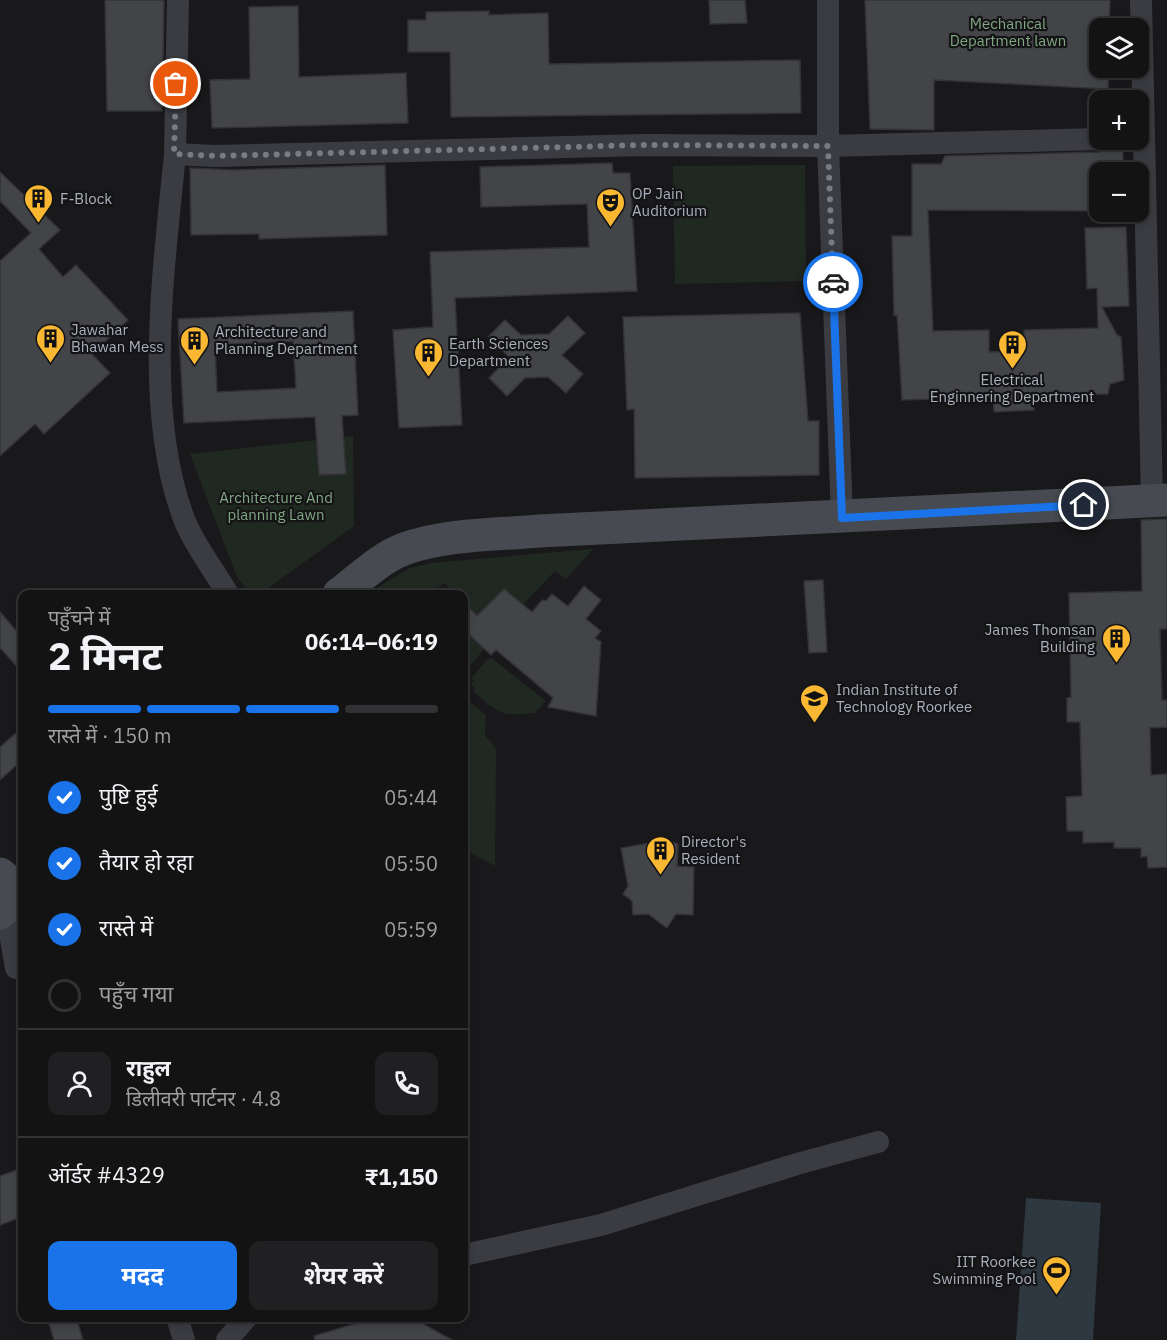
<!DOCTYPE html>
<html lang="hi">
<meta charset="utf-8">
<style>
:root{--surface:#131314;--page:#202022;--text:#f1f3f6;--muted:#9d9ea0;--line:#323234;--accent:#1a73e8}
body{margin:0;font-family:"IBM Plex Sans","Noto Sans Devanagari",sans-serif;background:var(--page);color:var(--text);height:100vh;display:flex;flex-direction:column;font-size:22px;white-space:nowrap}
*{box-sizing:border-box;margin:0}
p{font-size:20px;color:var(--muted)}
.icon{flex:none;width:33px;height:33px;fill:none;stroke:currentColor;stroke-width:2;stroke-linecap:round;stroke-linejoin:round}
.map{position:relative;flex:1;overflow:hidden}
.side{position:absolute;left:18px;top:590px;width:450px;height:732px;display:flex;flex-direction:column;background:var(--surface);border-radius:12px;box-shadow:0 3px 9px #0003,0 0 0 2px var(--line)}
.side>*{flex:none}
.controls{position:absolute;left:1089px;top:18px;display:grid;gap:12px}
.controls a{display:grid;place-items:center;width:60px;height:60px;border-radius:12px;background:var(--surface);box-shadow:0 3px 9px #0003,0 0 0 2px var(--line);font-size:30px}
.pin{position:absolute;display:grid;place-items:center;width:51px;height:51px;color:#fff;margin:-26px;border:3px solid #fff;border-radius:50%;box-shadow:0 2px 6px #0007}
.courier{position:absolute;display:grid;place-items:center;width:60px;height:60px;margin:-30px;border:4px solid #1a73e8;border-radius:50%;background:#fff;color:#222;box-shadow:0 2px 8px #0007}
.headline em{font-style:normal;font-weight:700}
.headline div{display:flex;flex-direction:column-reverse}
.headline{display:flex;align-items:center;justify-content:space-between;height:102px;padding:0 30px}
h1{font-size:39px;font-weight:700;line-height:45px}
.bar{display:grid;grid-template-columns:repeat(4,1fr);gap:9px 6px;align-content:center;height:72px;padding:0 30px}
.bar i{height:8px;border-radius:4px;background:var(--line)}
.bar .current{background:var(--accent)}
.bar p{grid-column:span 4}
.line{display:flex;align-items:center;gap:15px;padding:0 30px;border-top:2px solid var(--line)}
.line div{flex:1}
.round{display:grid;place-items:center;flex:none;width:63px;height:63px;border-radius:12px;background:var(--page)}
ol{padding:0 30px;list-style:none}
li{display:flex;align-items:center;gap:18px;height:66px}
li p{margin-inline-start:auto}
li .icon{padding:6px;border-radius:50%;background:var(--accent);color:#fff;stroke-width:4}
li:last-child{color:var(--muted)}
li i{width:33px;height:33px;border:3px solid var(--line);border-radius:50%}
.action{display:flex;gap:12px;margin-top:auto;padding:12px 30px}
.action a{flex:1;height:69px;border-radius:12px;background:var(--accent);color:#fff;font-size:24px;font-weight:700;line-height:69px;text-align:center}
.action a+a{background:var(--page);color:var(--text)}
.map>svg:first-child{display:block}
.green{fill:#202921}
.water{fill:#2e3840}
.building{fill:#434448;stroke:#333337;stroke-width:1.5;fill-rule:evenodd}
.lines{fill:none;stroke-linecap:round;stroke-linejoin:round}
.street{stroke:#3b3c42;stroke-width:22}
.secondary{stroke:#474a50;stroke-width:33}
.done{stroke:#777b83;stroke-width:6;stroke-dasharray:0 10.8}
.route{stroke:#1a73e8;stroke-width:8}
.labels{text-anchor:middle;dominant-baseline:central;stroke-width:4.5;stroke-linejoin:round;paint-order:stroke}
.park-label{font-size:15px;fill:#81a783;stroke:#141416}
.poi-label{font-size:15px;fill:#aab0bb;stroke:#141416;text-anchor:start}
</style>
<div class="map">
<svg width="1167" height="1340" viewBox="0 0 1167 1340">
<rect width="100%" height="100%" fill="#19191b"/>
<!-- green -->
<g class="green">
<path d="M 805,165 L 806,281 L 675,284 L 673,166 Z"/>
<path d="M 353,436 L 354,526 L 260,594 L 251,594 L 237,577 L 190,454 Z"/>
<path d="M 593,549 L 566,579 L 555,571 L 523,604 L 504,589 L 477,616 L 464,602 L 464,594 L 455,594 L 444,583 L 430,594 L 367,594 L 410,568 L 431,563 Z"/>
<path d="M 469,636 L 484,649 L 465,672 L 464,642 Z"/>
<path d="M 490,657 L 546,701 L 535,713 C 501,717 498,713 473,691 L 475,688 L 471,684 L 474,681 L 471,678 Z"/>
<path d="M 464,697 L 486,715 L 485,735 L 496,749 L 495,866 L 464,849 Z"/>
</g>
<!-- water -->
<path class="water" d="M 1026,1198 L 1101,1203 L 1093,1340 L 1016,1340 Z"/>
<!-- building -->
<g class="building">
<path d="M 105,0 L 164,0 L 162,111 L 107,111 Z"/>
<path d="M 709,0 L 745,0 L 747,23 L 710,24 Z"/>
<path d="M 865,0 L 1110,0 L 1109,28 L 1100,28 L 1100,68 L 1109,68 L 1108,89 L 934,80 L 934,130 L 870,129 Z"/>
<path d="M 298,6 L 299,77 L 406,73 L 408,123 L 212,128 L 210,80 L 250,79 L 249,7 Z"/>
<path d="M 489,11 L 489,15 L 548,13 L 549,64 L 800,60 L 801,113 L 451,117 L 450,52 L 408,52 L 408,20 L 426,20 L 426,12 Z"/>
<path d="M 1112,145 L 1123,145 L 1123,172 L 1100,172 L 1100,211 L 928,210 L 933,331 L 989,330 L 989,352 L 1024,351 L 1024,330 L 1098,328 L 1097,288 L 1087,289 L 1085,228 L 1126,227 L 1129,306 L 1102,307 L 1117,335 L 1121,337 L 1124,380 L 1110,384 L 1108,394 L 1032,395 L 1034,410 L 994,412 L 993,397 L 902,400 L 897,315 L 894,316 L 892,236 L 912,236 L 912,164 L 941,164 L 945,156 L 1100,152 Z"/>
<path d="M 612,163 L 613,173 L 630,173 L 637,291 L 455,298 L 462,425 L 399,428 L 393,330 L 433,327 L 430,252 L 589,247 L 587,204 L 481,207 L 480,167 Z"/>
<path d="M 385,165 L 387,235 L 259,239 L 259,234 L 191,235 L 190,168 L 232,170 Z"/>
<path d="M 0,172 L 60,230 L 39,249 L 63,277 L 76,265 L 128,320 L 92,354 L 110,373 L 44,434 L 35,424 L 0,456 L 0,261 L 31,233 L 0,201 Z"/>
<path d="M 353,311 L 358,415 L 342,416 L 346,474 L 319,475 L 315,417 L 184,423 L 178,319 ZM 293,341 L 296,388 L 217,392 L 215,345 Z"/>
<path d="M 800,313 L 808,421 L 819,421 L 819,475 L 635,478 L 634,409 L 627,410 L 623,317 Z"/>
<path d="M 568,316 L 585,333 L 562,355 L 583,374 L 566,393 L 548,377 L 525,378 L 507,396 L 489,378 L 509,357 L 488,337 L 505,320 L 521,335 L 549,334 Z"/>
<path d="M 1167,519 L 1167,629 L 1160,629 L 1162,700 L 1167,700 L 1167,727 L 1150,728 L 1151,775 L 1167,774 L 1167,867 L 1148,868 L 1147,856 L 1141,857 L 1141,848 L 1114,848 L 1114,842 L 1083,843 L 1083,831 L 1067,831 L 1066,797 L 1082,796 L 1080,722 L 1067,722 L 1067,698 L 1071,697 L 1069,593 L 1142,591 L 1141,520 Z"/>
<path d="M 823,580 L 827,652 L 809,653 L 804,581 Z"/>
<path d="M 584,586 L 601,600 L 586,619 L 601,631 L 595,638 L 601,642 L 596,716 L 548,707 L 553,698 L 496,650 L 491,655 L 464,630 L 464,602 L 477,616 L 504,589 L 532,612 L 542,600 L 546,601 L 552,594 L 568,606 Z"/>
<path d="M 0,612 L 22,637 L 22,672 L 0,648 Z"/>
<path d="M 22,728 L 22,760 L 0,780 L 0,747 Z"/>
<path d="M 667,840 L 678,844 L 677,866 L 694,867 L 693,915 L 676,914 L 667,928 L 648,914 L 633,915 L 632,901 L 623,894 L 628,886 L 621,848 Z"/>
<path d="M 22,1168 L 22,1217 L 0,1225 L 0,1176 Z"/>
<path d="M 47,1317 L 76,1317 L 83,1340 L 54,1340 Z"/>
<path d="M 377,1317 L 411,1317 L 452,1340 L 315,1340 L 314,1336 Z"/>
</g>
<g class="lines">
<!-- street -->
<g class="street">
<path d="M 828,0 L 828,146 L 842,517"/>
<path d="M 1141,0 L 1152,502"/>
<path d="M 175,154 L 178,0"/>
<path d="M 228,594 C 214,570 194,545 184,519 C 143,410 164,268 175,154 L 215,156 L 644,145 L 828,146 L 1100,139"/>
<path d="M 4,911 L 9,927 L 16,968"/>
<path d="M 464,1255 L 601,1225 L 797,1164 L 878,1142"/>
<path d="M 177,1317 L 184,1340"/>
<path d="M 227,1340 L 247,1317"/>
</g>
<!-- secondary -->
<g class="secondary">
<path d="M 339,594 C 359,579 380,558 404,549 C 446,534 495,535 539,531 L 1167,500"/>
<path d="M 0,874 C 15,884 15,903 0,913"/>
</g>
</g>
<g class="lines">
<!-- done -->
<path class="done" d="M 176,84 L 174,154 L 215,156 L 644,145 L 828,146 L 833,282"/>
<!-- route -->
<path class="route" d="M 833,282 L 842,518 L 1084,505"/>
</g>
<!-- icons -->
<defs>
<symbol id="building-pin" viewBox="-11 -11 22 30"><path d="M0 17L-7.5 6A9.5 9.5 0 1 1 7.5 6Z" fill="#fab732" stroke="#141416"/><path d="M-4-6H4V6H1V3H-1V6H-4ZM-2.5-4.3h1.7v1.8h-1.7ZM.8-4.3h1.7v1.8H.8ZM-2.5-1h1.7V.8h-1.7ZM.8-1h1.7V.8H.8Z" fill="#111"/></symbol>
<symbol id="theatre-pin" viewBox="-11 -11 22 30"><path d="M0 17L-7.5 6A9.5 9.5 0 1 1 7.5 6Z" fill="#fab732" stroke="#141416"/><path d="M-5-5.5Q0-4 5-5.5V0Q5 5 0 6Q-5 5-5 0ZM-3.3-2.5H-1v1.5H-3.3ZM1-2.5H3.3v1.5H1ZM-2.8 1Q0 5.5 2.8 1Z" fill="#111"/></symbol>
<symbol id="university-pin" viewBox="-11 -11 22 30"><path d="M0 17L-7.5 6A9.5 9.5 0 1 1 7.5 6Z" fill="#fab732" stroke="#141416"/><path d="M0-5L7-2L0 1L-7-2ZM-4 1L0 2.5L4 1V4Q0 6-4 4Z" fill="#111"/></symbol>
<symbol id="stadium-pin" viewBox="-11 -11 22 30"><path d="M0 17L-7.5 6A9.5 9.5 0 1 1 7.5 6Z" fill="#fab732" stroke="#141416"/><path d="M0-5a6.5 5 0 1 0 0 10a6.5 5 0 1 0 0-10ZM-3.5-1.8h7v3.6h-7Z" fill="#111"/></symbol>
</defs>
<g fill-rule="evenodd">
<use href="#building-pin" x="22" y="182" width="33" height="45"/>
<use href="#theatre-pin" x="594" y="186" width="33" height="45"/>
<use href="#building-pin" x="34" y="322" width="33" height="45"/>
<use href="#building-pin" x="178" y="324" width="33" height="45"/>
<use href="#building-pin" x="996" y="328" width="33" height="45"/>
<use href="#building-pin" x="412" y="336" width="33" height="45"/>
<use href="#building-pin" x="1100" y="622" width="33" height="45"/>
<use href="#university-pin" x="798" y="682" width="33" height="45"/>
<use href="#building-pin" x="644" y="834" width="33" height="45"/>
<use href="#stadium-pin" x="1040" y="1254" width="33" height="45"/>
</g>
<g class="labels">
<!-- park labels -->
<g class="park-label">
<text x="1008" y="23">Mechanical<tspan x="1008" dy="17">Department lawn</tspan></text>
<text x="276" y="497">Architecture And<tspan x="276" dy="17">planning Lawn</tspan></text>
</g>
<!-- poi labels -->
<g class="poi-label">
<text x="632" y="193">OP Jain<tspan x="632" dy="17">Auditorium</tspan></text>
<text x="60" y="198">F-Block</text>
<text x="71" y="329">Jawahar<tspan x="71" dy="17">Bhawan Mess</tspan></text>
<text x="215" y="331">Architecture and<tspan x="215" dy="17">Planning Department</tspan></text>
<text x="449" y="343">Earth Sciences<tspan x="449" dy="17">Department</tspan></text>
<text x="1012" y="379" text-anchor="middle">Electrical<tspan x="1012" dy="17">Enginnering Department</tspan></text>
<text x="1095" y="629" text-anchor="end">James Thomsan<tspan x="1095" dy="17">Building</tspan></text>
<text x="836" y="689">Indian Institute of<tspan x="836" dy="17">Technology Roorkee</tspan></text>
<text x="681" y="841">Director's<tspan x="681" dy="17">Resident</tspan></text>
<text x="1036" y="1261" text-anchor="end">IIT Roorkee<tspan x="1036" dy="17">Swimming Pool</tspan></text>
</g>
</g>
</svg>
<div class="controls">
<a><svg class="icon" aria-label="layers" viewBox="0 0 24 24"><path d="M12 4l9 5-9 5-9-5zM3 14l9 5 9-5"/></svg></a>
<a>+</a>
<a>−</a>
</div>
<div class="pin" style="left:176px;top:84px;background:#ea580c"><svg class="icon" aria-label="bag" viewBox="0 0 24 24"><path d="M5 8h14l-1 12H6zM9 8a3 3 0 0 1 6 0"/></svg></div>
<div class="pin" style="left:1084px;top:505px;background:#1f2937"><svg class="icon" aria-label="home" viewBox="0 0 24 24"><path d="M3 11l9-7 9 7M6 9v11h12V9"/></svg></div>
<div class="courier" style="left:833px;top:282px"><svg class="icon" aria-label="car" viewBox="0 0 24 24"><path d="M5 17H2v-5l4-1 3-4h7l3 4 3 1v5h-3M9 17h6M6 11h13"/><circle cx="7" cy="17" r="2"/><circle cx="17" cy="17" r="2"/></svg></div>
<section class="side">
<div class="headline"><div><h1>2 मिनट</h1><p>पहुँचने में</p></div><em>06:14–06:19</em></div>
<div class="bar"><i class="current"></i><i class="current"></i><i class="current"></i><i></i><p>रास्ते में · 150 m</p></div>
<ol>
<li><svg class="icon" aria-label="check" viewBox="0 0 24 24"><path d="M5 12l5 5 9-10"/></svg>पुष्टि हुई<p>05:44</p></li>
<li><svg class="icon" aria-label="check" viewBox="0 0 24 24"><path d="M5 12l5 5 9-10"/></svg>तैयार हो रहा<p>05:50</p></li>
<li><svg class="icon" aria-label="check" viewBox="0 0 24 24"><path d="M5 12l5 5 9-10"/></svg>रास्ते में<p>05:59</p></li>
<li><i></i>पहुँच गया</li>
</ol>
<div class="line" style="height:108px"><a class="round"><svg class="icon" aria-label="person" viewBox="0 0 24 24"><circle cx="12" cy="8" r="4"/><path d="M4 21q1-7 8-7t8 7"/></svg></a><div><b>राहुल</b><p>डिलीवरी पार्टनर · 4.8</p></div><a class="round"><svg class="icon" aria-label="phone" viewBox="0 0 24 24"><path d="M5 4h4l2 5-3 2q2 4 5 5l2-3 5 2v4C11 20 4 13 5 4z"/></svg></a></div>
<div class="line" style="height:78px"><div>ऑर्डर #4329</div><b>₹1,150</b></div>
<div class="action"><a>मदद</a><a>शेयर करें</a></div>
</section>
</div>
